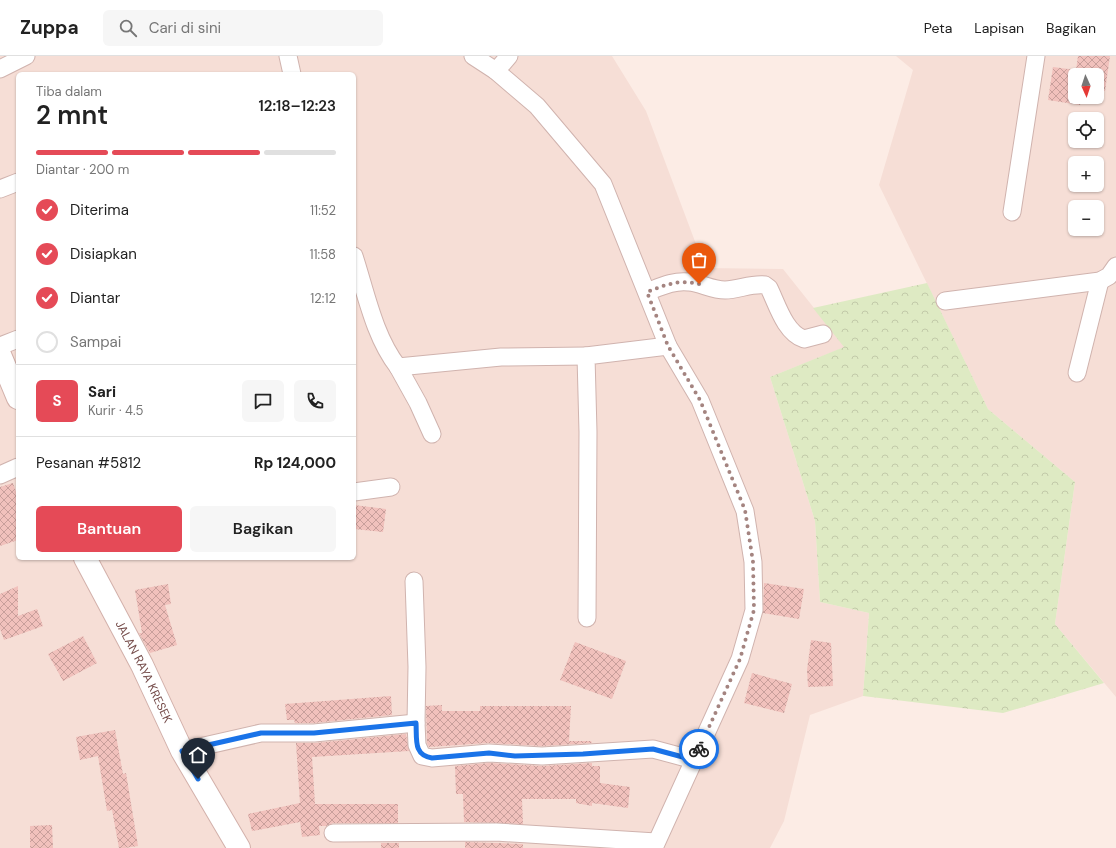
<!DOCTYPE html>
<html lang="id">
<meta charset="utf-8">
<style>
:root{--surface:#fff;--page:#f6f6f6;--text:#222;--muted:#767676;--line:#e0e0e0;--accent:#e54a57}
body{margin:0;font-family:"DM Sans",sans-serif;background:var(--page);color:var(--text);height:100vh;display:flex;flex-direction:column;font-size:15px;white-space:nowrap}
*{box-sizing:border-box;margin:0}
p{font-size:13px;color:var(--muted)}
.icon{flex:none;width:22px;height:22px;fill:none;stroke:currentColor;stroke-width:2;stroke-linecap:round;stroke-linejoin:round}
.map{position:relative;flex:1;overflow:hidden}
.drawer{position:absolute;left:16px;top:16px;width:340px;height:488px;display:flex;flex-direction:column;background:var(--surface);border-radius:6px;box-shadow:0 1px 3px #0004}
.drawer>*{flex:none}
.needle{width:26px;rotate:177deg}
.tools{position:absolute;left:1068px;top:12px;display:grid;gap:8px}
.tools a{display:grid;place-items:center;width:36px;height:36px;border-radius:6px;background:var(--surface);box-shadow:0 1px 3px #0004;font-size:20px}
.pin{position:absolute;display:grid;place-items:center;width:34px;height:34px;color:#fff;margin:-41px -17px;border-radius:50% 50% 50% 0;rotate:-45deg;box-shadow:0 0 4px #0007}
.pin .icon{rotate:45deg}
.courier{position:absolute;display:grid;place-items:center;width:40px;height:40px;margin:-20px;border:3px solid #1a73e8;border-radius:50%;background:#fff;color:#222;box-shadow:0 1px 5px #0007}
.overview em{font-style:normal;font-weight:600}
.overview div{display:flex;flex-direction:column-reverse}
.overview{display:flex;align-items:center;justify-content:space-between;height:68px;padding:0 20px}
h1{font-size:26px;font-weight:600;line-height:30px}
.bar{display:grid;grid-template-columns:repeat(4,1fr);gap:6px 4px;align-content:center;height:48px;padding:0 20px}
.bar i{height:5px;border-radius:3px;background:var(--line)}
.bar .on{background:var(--accent)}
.bar p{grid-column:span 4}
.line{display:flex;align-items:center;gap:10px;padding:0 20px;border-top:1px solid var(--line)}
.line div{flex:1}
.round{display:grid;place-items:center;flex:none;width:42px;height:42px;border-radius:6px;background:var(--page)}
ol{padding:0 20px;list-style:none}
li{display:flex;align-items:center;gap:12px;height:44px}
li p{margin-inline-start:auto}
li .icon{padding:4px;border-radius:50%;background:var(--accent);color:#fff;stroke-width:4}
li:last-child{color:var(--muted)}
li i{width:22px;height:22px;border:2px solid var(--line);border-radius:50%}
.action{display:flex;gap:8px;margin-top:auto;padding:8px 20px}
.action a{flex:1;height:46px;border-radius:6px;background:var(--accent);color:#fff;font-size:16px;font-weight:600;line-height:46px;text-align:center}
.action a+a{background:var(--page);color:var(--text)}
header{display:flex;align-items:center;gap:24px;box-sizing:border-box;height:56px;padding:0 20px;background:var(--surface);border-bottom:1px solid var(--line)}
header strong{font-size:19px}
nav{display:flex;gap:22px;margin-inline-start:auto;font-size:14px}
.search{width:280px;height:36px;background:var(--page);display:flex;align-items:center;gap:10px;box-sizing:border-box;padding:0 14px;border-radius:6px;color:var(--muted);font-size:15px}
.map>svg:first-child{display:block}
.residential{fill:#f6ded6;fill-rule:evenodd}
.forest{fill:url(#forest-crowns)}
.building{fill:url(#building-cross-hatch)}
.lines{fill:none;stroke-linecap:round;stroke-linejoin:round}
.minor-casing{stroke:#d0b3ae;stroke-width:19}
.secondary-casing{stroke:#d3b1ab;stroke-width:24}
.minor{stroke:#fff;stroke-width:17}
.secondary{stroke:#fff;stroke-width:22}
.done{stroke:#a48480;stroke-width:4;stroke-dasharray:0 7.2}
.route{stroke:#1a73e8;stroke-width:5}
.labels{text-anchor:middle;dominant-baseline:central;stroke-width:4;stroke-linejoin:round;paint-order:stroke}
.street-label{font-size:12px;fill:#754c4a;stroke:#fff1eb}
</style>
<header>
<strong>Zuppa</strong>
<div class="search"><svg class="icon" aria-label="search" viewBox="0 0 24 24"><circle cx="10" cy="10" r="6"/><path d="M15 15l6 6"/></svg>Cari di sini</div>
<nav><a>Peta</a><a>Lapisan</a><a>Bagikan</a></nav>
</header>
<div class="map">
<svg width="1116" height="792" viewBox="0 0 1116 792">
<defs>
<pattern id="forest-crowns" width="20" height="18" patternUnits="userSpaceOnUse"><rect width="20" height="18" fill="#deeac3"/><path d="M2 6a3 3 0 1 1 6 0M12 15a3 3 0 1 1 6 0" fill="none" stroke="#c2caa9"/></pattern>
<pattern id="building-cross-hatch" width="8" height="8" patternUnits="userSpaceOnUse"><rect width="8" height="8" fill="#f1c1bc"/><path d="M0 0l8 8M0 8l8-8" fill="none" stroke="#c89f9b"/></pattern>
</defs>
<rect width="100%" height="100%" fill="#fcece5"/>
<!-- residential -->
<g class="residential">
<path d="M 0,0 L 612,0 L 646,55 L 705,212 L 783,213 L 845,291 L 770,321 L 815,465 L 820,546 L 869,557 L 863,640 L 810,659 L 784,765 L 770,792 L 0,792 ZM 18,18 L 354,18 L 354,502 L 18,502 Z"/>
<path d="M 896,0 L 1116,0 L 1116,641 L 1055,568 L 1075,426 L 988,353 L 879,129 L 913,14 ZM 1075,19 L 1097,19 L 1097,41 L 1075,41 ZM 1075,63 L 1097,63 L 1097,85 L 1075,85 ZM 1075,107 L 1097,107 L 1097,129 L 1075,129 ZM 1075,151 L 1097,151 L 1097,173 L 1075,173 Z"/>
</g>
<!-- forest -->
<path class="forest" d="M 927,227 L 988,353 L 1075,426 L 1055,568 L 1104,627 L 1003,657 L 863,640 L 869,557 L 820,546 L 815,465 L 770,321 L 844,291 L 813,252 Z"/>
<!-- building -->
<g class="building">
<path d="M 1078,0 L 1110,0 L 1105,35 L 1097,34 L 1097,19 L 1075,19 L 1075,41 L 1082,41 L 1080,49 L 1048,44 L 1053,11 L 1076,14 Z"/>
<path d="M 13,427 L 18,442 L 18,484 L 0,490 L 0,431 Z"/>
<path d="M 354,449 L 386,453 L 383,476 L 354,473 Z"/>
<path d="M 764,527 L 804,533 L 799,563 L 763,557 Z"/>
<path d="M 168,528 L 171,548 L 165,549 L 177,589 L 150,597 L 139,577 L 142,577 L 135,534 Z"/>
<path d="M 18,530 L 18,560 L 37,553 L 43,570 L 4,584 L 0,573 L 0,538 Z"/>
<path d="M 83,580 L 97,607 L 63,625 L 48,598 Z"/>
<path d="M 811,584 L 831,587 L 833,630 L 808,631 L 807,614 Z"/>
<path d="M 575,586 L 626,605 L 612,643 L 560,624 Z"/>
<path d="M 752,617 L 792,628 L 784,657 L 744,647 Z"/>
<path d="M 391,640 L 392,659 L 314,667 L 295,667 L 294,664 L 287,664 L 285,648 Z"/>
<path d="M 442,649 L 442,655 L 480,655 L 480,650 L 571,650 L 569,685 L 591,685 L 592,687 L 542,690 L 488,687 L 429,691 L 427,687 L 426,650 Z"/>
<path d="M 115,674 L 123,718 L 126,717 L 138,790 L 125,792 L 119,792 L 112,754 L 107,755 L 98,700 L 80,704 L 76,681 Z"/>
<path d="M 406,678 L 409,695 L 312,701 L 315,748 L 398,748 L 398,767 L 333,767 L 326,770 L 319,770 L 320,779 L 302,781 L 300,766 L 252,775 L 248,758 L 300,747 L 296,687 L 315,687 Z"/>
<path d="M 489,707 L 542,710 L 592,707 L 592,710 L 600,710 L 600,727 L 630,731 L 628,752 L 592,747 L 592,750 L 576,747 L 576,743 L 522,743 L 523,768 L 464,766 L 463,738 L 456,738 L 455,710 Z"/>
<path d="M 52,769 L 53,792 L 30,792 L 30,770 Z"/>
<path d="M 465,786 L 523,788 L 523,792 L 465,792 Z"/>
<rect x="381" y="787" width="18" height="5"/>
</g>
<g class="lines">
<defs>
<g id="minor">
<path d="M 288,0 L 292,18"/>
<path d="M 473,0 L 496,15 L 537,50 L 603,128 L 668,290 L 700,344 L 745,455 L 753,506 L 754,554 L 740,603 L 654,792"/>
<path d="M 0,13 L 26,0"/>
<path d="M 496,15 L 509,0"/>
<path d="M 0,133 L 18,126"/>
<path d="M 1012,156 L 1036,0"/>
<path d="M 354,200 C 366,237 374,280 398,311 L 501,301 L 586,300"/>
<path d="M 647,236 C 660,231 674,224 689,226 C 701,227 712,234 725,234 C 738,234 752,227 765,229 L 769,232 C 777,248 785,277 804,283 L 823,278"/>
<path d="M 945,245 L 1100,225 L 1109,220 L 1116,210"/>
<path d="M 0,290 L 18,283"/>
<path d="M 398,311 L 418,347 L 432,378"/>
<path d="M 1077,317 L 1100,225"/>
<path d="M 0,419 L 18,411"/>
<path d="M 354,436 L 391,431"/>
<path d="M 414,525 L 417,611 L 416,667 L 417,689 L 422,700 L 432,702 L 489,697 L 542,700 L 653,693 L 694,704"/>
<path d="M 587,562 L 588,376 L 586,300 L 668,290"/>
<path d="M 182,695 L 261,677 L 314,677 L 416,667"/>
<path d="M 333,777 L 496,776 L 656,786"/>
</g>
<g id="secondary">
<path d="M 0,299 L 18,342"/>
<path id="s1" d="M 85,502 L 142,609 L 182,695 L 239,792"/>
</g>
</defs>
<!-- minor casing -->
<use href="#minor" class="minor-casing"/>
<!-- secondary casing -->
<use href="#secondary" class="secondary-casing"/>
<!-- minor -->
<use href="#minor" class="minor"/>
<!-- secondary -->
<use href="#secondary" class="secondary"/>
</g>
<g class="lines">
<!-- done -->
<path class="done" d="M 699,228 C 679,223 665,229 647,236 L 668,290 L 700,344 L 745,454 L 753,506 L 754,554 L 740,603 L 699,693"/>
<!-- route -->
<path class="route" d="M 198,723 L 182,695 L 261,677 L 314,677 L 416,667 C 417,683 413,699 432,702 L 489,697 L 515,700 L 583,698 L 653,693 L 694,704 L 699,693"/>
</g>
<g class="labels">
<!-- street labels -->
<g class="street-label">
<text stroke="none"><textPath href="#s1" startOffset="128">JALAN RAYA KRESEK</textPath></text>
</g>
</g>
</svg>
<div class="tools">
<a><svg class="needle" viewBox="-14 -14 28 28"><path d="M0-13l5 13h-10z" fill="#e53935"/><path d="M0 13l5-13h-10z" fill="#767676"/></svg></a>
<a><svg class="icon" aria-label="locate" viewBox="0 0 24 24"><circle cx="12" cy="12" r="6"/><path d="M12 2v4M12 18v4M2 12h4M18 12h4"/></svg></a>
<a>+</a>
<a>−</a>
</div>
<div class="pin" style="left:699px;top:228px;background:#ea580c"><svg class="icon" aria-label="bag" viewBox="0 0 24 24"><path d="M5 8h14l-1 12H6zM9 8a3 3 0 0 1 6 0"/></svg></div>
<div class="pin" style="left:198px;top:723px;background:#1f2937"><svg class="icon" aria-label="home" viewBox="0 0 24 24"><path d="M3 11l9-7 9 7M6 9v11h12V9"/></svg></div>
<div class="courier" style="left:699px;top:693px"><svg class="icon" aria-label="bike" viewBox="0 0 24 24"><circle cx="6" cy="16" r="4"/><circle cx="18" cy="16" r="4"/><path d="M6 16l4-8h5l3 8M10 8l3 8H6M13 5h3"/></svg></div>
<section class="drawer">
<div class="overview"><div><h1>2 mnt</h1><p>Tiba dalam</p></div><em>12:18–12:23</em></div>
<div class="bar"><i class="on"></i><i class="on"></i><i class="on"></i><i></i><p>Diantar · 200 m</p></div>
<ol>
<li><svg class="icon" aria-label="check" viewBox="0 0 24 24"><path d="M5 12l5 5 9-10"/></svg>Diterima<p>11:52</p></li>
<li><svg class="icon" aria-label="check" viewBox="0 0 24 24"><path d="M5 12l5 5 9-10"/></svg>Disiapkan<p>11:58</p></li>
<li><svg class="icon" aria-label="check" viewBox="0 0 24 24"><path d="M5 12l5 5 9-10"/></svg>Diantar<p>12:12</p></li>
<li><i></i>Sampai</li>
</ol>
<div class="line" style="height:72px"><b class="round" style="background:var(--accent);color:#fff">S</b><div><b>Sari</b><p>Kurir · 4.5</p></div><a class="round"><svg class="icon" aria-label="chat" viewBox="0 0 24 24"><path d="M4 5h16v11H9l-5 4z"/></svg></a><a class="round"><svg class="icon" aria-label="phone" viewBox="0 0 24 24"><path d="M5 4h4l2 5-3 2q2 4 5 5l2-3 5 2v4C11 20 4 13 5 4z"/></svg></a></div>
<div class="line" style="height:52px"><div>Pesanan #5812</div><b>Rp 124,000</b></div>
<div class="action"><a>Bantuan</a><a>Bagikan</a></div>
</section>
</div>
